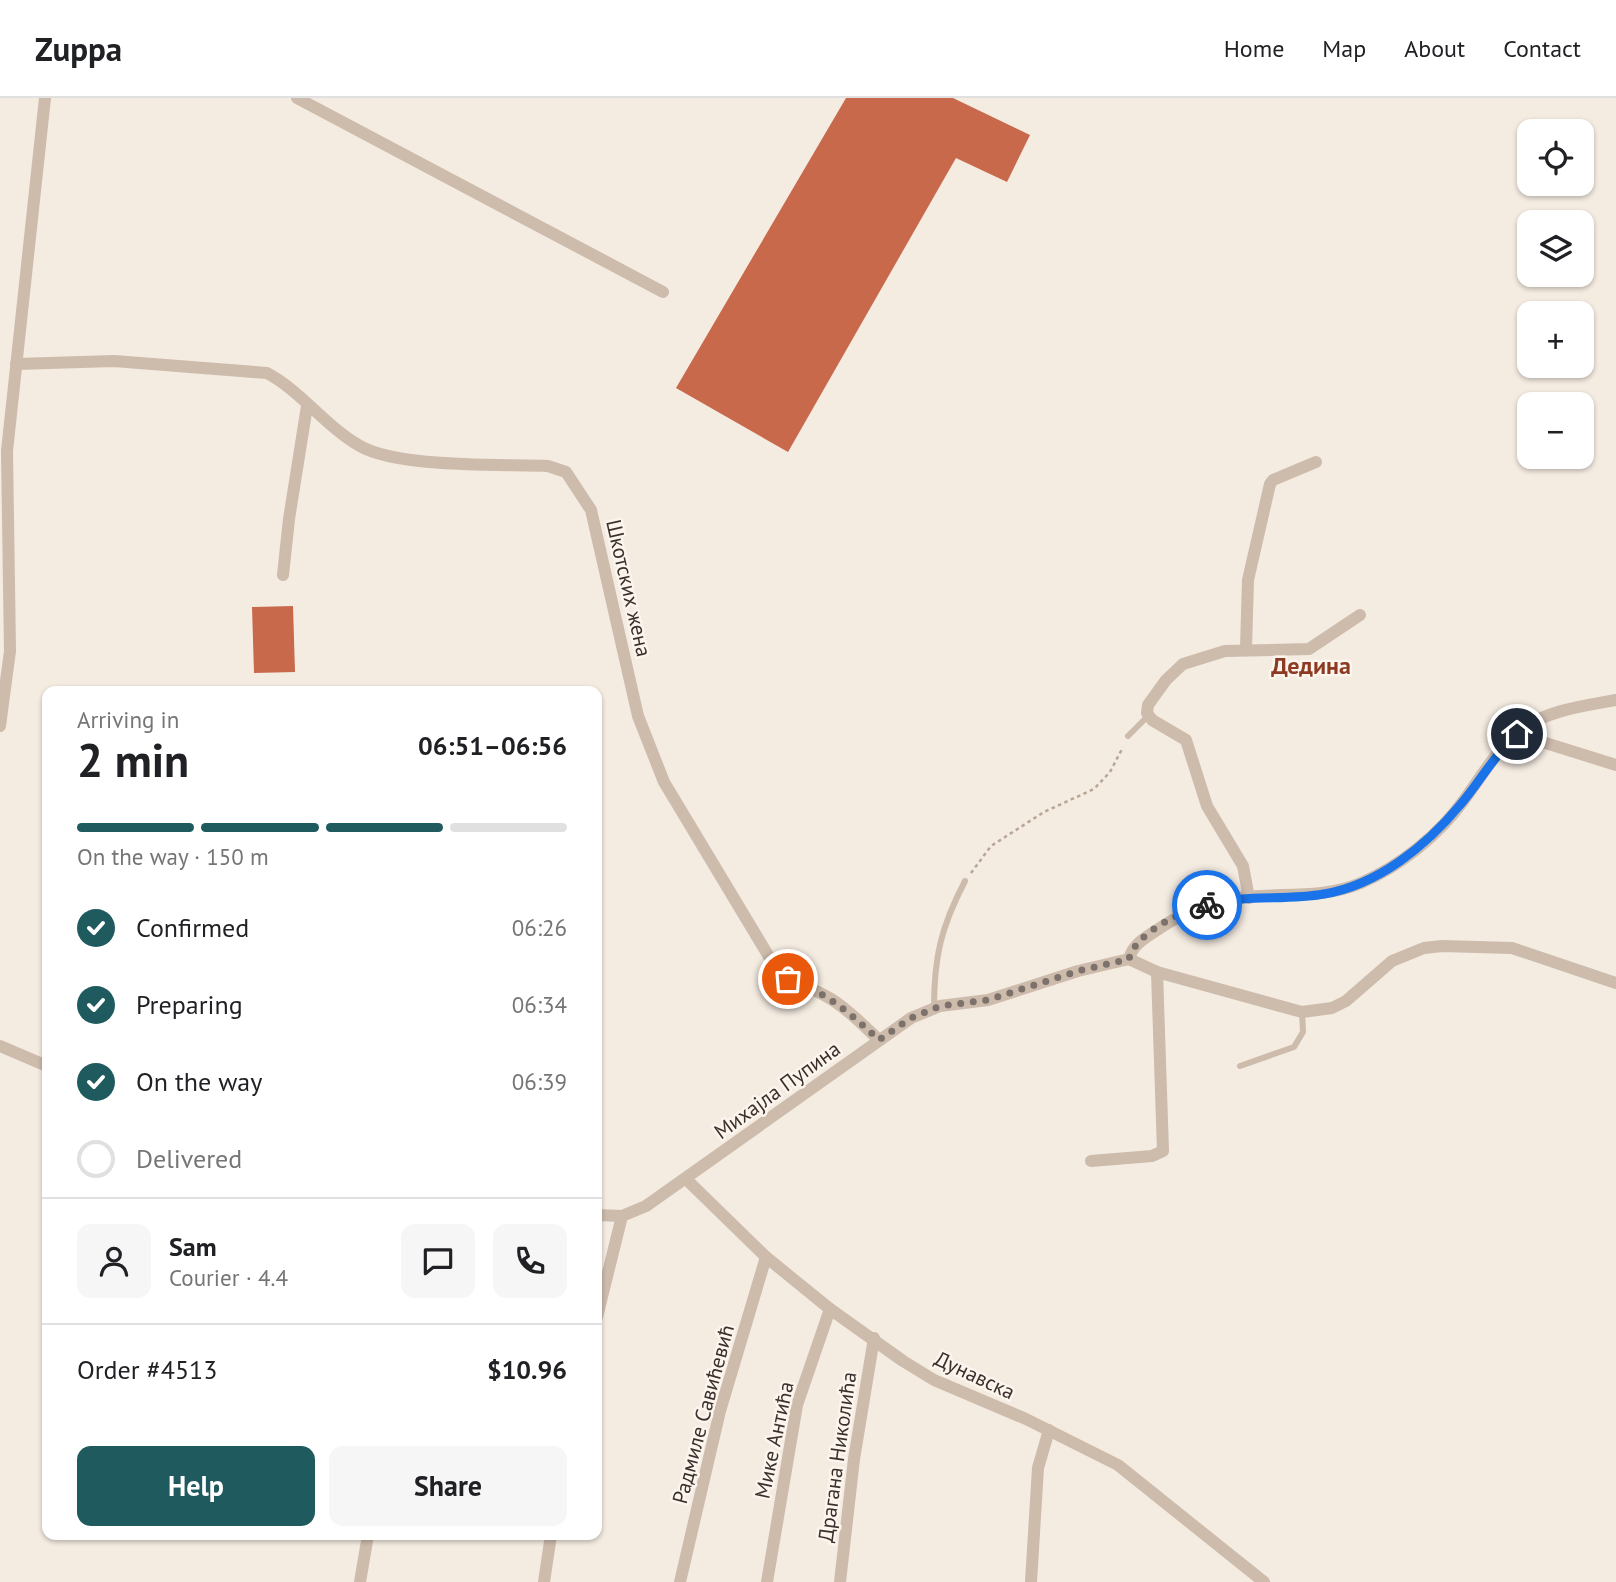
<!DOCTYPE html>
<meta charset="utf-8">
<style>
:root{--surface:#fff;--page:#f6f6f6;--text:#202124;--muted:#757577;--line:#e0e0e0;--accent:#1f5a5e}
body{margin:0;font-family:"PT Sans",sans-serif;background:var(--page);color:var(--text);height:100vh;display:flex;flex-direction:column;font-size:26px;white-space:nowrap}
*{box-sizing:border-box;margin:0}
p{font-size:23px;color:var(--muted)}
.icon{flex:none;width:38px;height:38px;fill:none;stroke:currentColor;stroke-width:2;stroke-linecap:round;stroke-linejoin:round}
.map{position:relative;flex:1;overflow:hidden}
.sheet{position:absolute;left:42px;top:588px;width:560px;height:854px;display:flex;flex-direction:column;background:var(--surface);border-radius:14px;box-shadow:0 2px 5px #0004}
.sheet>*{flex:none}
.buttons{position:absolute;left:1517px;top:21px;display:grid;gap:14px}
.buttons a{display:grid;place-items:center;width:77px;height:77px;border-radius:14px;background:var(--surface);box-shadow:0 2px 5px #0004;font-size:35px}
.pin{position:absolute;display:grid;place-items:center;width:60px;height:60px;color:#fff;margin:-30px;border:4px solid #fff;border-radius:50%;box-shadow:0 2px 7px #0007}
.courier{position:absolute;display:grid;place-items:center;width:70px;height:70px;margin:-35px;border:5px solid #1a73e8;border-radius:50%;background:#fff;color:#222;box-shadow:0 2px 9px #0007}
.headline em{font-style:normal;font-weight:600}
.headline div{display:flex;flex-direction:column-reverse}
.headline{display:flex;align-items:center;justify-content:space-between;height:119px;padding:0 35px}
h1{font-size:46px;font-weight:600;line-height:52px}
.bar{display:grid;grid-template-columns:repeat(4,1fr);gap:10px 7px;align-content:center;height:84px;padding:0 35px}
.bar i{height:9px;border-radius:5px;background:var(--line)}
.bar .current{background:var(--accent)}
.bar p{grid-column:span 4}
.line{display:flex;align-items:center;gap:18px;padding:0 35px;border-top:2px solid var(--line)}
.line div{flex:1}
.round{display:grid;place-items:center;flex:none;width:74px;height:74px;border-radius:14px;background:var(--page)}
ol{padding:0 35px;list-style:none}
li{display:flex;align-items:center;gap:21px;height:77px}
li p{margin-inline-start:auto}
li .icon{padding:7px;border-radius:50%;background:var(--accent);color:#fff;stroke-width:4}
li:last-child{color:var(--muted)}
li i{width:38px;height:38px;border:4px solid var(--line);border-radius:50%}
.primary-button{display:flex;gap:14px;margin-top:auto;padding:14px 35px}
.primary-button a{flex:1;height:80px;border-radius:14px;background:var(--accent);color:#fff;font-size:28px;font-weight:600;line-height:80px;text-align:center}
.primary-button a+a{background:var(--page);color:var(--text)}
header{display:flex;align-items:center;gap:42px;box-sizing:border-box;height:98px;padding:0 35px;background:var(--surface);border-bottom:2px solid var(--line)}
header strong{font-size:33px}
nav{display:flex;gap:38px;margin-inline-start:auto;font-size:24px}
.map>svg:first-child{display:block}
.building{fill:#c8694b}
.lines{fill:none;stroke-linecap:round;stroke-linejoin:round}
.path{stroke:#b9a596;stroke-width:2.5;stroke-dasharray:3.5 3.5;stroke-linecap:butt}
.lane{stroke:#cdbbac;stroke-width:6}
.street{stroke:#cdbbac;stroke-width:12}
.done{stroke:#7c716b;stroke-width:7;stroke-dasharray:0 12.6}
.route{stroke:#1a73e8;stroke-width:9}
.labels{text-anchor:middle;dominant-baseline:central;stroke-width:5;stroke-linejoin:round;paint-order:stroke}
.street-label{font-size:21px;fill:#3b302b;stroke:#fbf5ee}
.quarter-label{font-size:24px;font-weight:bold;fill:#8c3b22;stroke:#fbf5ee}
</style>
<header>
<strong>Zuppa</strong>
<nav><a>Home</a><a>Map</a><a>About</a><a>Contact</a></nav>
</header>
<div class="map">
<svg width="1616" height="1484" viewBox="0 0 1616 1484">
<rect width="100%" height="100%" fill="#f4ebe1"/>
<!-- building -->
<g class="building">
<path d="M 846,0 L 953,0 L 1030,37 L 1007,84 L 956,60 L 788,354 L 676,290 Z"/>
<path d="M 293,508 L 295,574 L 254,575 L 252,509 Z"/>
</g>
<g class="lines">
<!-- path -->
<path class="path" d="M 971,775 L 991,748 L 1044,714 L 1094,691 L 1110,674 L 1123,649"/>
<!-- lane -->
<g class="lane">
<path d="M 1128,638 L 1148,618"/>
<path d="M 934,910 C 934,859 941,829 965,783"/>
<path d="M 1240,968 L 1294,949 L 1303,934 L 1302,914"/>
</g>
<!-- street -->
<g class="street">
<path d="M 297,0 L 663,194"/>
<path d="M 16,266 L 114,263 L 267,275 C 301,293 325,328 360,348 C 398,370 502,366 548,368 L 566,374 L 591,412 L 638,618 L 664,684 L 774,867 C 790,883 811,889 831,901 C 849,912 864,928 879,942"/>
<path d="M 283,477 L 289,421 L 307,308"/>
<path d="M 1246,550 L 1248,482 L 1270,386 L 1273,382 L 1316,364"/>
<path d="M 0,628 L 10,553 L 7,353 L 45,0"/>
<path d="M 1517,636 L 1616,667"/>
<path d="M 1249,800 L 1243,768 L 1207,708 L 1186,642 L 1152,622 L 1147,615 L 1148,607 L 1166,582 L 1183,566 L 1225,553 L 1309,551 L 1360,517"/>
<path d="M 1129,861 C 1133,846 1145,840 1157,832 C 1179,817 1204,805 1230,801 C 1274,793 1318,803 1361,785 C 1400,768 1439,737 1464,702 C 1481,679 1497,651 1521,632 C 1547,612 1584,608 1616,602"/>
<path d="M 0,948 L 47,968"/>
<path d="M 1091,1063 L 1152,1058 L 1163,1053 L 1157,874"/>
<path d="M 687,1082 L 766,1159 L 830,1211 L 903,1263 L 934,1282 L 1026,1321 L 1118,1367 L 1264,1484"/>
<path d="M 597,1117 L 622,1118 L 646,1108 L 911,920 L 940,908 L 988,902 L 1078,873 L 1129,861 L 1157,874 L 1302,914 L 1332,910 L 1346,903 L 1392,863 L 1424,850 L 1442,848 L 1512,850 L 1616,885"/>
<path d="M 597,1219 L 622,1118"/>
<path d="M 360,1484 L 368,1437"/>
<path d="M 544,1484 L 551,1437"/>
<path d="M 680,1484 L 720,1313 L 766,1159"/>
<path d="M 767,1484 L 797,1307 L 830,1211"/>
<path d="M 840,1484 L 854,1361 L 874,1240"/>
<path d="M 1031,1484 L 1038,1370 L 1049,1332"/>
</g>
</g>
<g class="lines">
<!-- done -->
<path class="done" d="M 788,881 C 825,893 851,916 879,942 L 911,920 L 940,908 L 988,902 L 1078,873 L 1129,861 C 1135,835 1182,813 1207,807"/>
<!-- route -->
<path class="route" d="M 1207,807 C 1245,796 1285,803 1324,796 C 1378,787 1426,748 1460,707 C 1480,684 1494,657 1517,636"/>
</g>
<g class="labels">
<!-- street labels -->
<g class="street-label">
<text transform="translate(629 490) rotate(77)">Шкотских жена</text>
<text transform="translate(777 992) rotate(-36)">Михајла Пупина</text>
<text transform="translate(975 1277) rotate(25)">Дунавска</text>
<text transform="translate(703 1316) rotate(-75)">Радмиле Савићевић</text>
<text transform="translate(774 1342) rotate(-78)">Мике Антића</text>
<text transform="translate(837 1359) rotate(-82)">Драгана Николића</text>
</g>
<!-- quarter labels -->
<g class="quarter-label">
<text x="1311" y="567">Дедина</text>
</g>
</g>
</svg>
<div class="buttons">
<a><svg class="icon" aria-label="locate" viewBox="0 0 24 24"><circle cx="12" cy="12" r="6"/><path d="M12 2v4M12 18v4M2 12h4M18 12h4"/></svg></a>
<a><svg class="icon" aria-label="layers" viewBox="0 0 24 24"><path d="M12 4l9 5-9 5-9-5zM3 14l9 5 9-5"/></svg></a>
<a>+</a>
<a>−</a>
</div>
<div class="pin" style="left:788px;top:881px;background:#ea580c"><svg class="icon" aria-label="bag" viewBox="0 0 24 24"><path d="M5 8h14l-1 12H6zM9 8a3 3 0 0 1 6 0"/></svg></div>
<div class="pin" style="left:1517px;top:636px;background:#1f2937"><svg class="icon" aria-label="home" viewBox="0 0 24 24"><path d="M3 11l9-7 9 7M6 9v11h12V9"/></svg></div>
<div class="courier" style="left:1207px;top:807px"><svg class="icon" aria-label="bike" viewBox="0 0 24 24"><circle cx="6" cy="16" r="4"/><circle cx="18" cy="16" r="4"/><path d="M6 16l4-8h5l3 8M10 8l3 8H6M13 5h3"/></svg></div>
<section class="sheet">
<div class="headline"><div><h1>2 min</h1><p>Arriving in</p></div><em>06:51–06:56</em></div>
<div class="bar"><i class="current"></i><i class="current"></i><i class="current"></i><i></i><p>On the way · 150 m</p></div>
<ol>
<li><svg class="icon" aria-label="check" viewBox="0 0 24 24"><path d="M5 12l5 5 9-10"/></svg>Confirmed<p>06:26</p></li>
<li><svg class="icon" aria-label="check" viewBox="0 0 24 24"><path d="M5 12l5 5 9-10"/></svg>Preparing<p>06:34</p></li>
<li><svg class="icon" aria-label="check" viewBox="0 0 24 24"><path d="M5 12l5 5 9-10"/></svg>On the way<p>06:39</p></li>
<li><i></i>Delivered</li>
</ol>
<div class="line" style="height:126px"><a class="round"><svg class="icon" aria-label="person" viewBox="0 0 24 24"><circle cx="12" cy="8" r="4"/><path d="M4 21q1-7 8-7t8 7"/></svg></a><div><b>Sam</b><p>Courier · 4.4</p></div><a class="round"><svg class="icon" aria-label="chat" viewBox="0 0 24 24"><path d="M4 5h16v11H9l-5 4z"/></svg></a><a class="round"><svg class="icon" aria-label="phone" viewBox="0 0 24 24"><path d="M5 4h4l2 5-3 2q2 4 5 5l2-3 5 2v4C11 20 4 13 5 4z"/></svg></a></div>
<div class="line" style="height:91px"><div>Order #4513</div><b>$10.96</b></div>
<div class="primary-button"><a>Help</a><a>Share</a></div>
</section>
</div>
